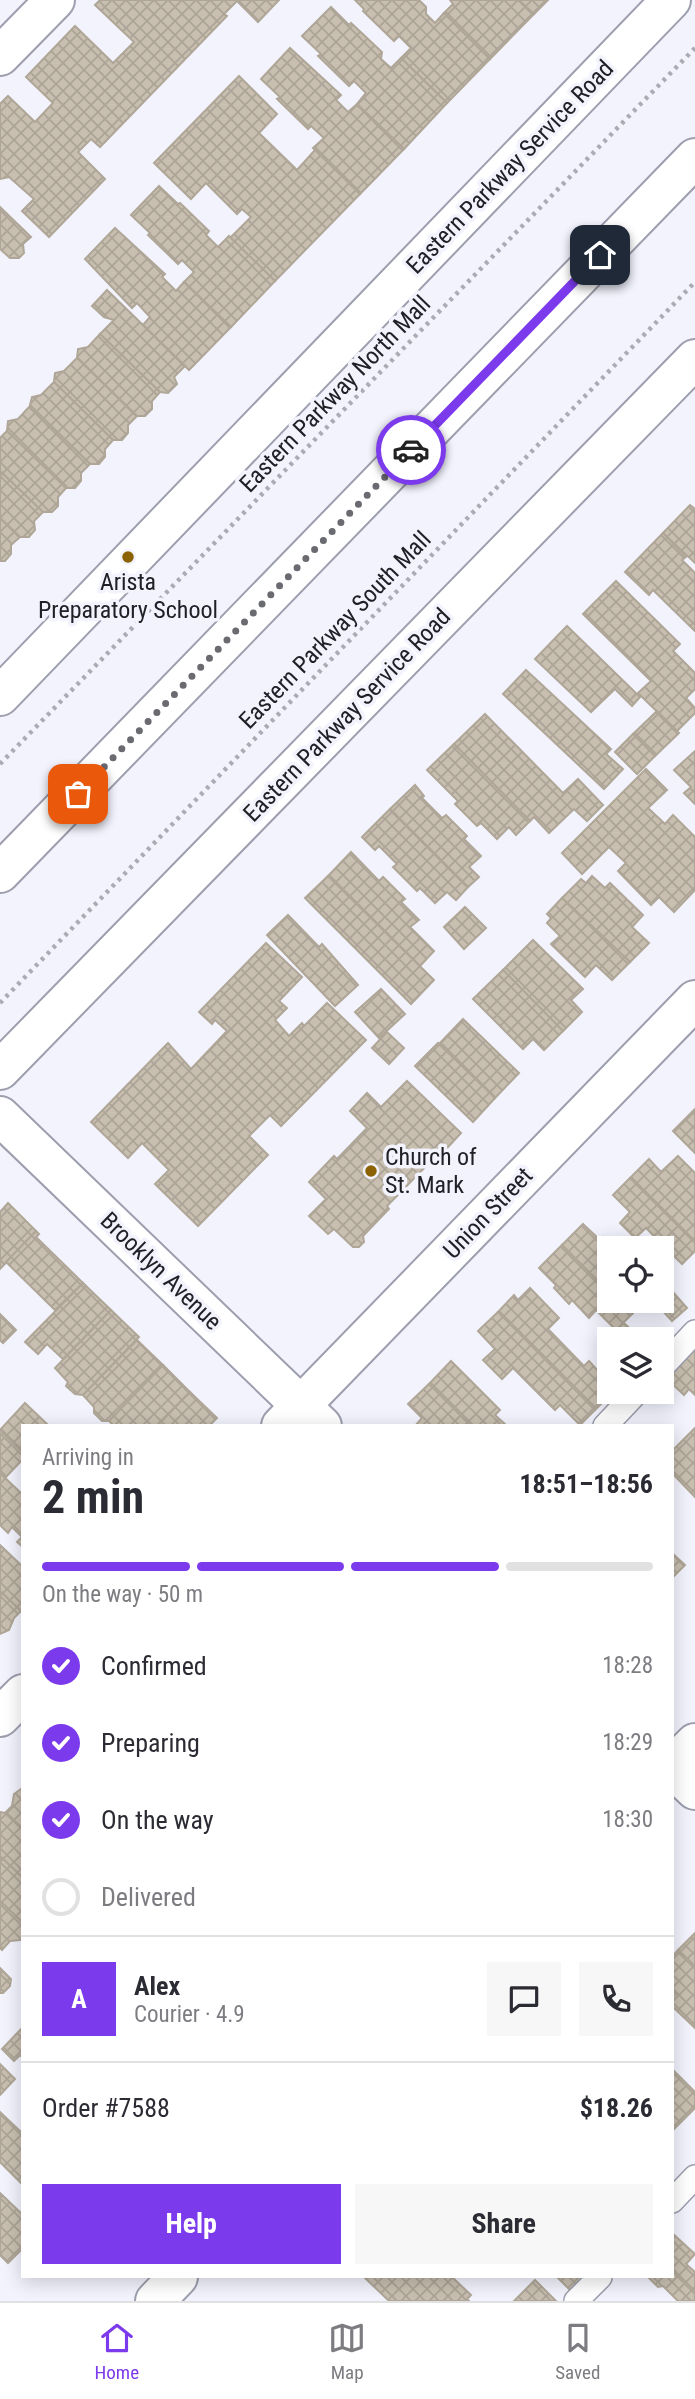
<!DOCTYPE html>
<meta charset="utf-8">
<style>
:root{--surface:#fff;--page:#f7f7f7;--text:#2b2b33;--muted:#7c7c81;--line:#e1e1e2;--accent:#7c3aed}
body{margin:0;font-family:"Roboto Condensed",sans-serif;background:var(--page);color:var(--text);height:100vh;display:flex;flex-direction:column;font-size:26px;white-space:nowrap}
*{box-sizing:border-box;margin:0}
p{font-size:23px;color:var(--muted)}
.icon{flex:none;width:38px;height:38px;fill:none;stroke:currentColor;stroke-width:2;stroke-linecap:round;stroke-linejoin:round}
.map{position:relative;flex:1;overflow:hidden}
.details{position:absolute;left:21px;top:1424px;width:653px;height:854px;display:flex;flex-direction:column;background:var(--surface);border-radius:0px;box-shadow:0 4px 18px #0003}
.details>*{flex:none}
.buttons{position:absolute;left:597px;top:1236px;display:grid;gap:14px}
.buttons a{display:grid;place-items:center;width:77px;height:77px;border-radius:0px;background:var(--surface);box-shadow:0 4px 18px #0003;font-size:35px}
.pin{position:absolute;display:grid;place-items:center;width:60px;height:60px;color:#fff;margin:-30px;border-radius:14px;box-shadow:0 4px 10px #0006}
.courier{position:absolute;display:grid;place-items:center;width:70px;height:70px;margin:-35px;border:5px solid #7c3aed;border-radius:50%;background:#fff;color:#222;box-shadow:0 2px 9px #0007}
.headline em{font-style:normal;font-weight:700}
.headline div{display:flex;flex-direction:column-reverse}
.headline{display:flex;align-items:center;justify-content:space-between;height:119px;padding:0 21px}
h1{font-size:46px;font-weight:700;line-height:52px}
.bar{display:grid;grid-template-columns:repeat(4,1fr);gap:10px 7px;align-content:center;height:84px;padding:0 21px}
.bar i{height:9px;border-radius:5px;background:var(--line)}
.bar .selected{background:var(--accent)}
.bar p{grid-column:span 4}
.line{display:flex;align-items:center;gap:18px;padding:0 21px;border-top:2px solid var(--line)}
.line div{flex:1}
.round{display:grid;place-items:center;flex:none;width:74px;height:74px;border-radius:0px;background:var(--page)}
ol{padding:0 21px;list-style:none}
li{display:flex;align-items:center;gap:21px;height:77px}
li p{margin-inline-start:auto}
li .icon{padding:7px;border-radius:50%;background:var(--accent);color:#fff;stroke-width:4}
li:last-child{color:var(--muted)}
li i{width:38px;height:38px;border:4px solid var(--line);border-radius:50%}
.primary-button{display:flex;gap:14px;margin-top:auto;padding:14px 21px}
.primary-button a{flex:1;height:80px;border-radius:0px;background:var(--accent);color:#fff;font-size:28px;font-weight:700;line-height:80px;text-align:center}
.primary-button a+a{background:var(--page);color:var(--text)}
.dock{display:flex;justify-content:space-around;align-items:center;height:98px;border-top:2px solid var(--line);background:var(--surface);font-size:19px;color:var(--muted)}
.dock a{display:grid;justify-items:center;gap:4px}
.dock .selected{color:var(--accent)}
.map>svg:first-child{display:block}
.building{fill:url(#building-cross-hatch);stroke:#afa697;stroke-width:2}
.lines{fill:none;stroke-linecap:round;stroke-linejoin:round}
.lane-casing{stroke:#9d9eae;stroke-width:26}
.street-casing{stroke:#9d9eae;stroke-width:42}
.primary-casing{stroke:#9d9eae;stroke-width:42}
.path{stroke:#ababb4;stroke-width:4.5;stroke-dasharray:3.5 5;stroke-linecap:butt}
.lane{stroke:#fff;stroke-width:23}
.street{stroke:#fff;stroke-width:38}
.primary{stroke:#fff;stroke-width:38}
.done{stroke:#6a6a71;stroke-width:7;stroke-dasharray:0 12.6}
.route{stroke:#7c3aed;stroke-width:9}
.poi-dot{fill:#8c6304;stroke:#f2f3fd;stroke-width:2.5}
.labels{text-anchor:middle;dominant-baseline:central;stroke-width:7;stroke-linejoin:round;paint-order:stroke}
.street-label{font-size:24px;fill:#202026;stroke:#f2f3fd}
.poi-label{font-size:24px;fill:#202026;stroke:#f2f3fd}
</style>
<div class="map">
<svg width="695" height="2301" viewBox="0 0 695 2301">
<defs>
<pattern id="building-cross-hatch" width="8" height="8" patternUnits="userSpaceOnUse" patternTransform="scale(1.75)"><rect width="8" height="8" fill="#c8bfb0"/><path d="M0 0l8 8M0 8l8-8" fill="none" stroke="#aca497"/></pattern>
</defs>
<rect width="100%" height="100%" fill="#f2f3fd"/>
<!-- building -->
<g class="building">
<path d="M 100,0 L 279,0 L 258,22 L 237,1 L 224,14 L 227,16 L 100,147 L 91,139 L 78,152 L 105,179 L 49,237 L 22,211 L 34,199 L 9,177 L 0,179 L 0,104 L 8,96 L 35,122 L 53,103 L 26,77 L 75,26 L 113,63 L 134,42 L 95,5 Z"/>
<path d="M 355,0 L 419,0 L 426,7 L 426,14 L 435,23 L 444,13 L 490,59 L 447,103 L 401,58 L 411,48 L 399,36 L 394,41 L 363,11 L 364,9 Z"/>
<path d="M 450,0 L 519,0 L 534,14 L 490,59 L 444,13 L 453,4 Z"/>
<path d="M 519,0 L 548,0 L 534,14 Z"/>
<path d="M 331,7 L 349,25 L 351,23 L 382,52 L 381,59 L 391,68 L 401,58 L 447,103 L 404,149 L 357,104 L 366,93 L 354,81 L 349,86 L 318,56 L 321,54 L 302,36 Z"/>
<path d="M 290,48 L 341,95 L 336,100 L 348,112 L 357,104 L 404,149 L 360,194 L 313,148 L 324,138 L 311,126 L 308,129 L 277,99 L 280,97 L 261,79 Z"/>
<path d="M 239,76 L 277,114 L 259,133 L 297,170 L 315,150 L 360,194 L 275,281 L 230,238 L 251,217 L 242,209 L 237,214 L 206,183 L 191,199 L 154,163 Z"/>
<path d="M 159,186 L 178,204 L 180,203 L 209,231 L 206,235 L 218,247 L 229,236 L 275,281 L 231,327 L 184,282 L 194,272 L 182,260 L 178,264 L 148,235 L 150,233 L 131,215 Z"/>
<path d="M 0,207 L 31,237 L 23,244 L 24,253 L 19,258 L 10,258 L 0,249 Z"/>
<path d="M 115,228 L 165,274 L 162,277 L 176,291 L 184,282 L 231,327 L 189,370 L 143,325 L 150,317 L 137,303 L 132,308 L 85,259 Z"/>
<path d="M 107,290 L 185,366 L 174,377 L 177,384 L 168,393 L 160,392 L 100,334 L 114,320 L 104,317 L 92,306 Z"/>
<path d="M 100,334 L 160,392 L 152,401 L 152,409 L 145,416 L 137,416 L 77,358 L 78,349 L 88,347 Z"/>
<path d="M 77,358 L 137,416 L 128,425 L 128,433 L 122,440 L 113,440 L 54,382 L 55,373 L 64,371 Z"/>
<path d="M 54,382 L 113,440 L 105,449 L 105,457 L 99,464 L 90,464 L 30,405 L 32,397 L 41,395 Z"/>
<path d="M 30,406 L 90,464 L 81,473 L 81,481 L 75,488 L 66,488 L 7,431 L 8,421 L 18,419 Z"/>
<path d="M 7,431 L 66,488 L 58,497 L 58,506 L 52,512 L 43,512 L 0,471 L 0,438 Z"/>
<path d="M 0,471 L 43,512 L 34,521 L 35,530 L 29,537 L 20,537 L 0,518 Z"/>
<path d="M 690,505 L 695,509 L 695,563 L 663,533 Z"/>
<path d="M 0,518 L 20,537 L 11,545 L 11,554 L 5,561 L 0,561 Z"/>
<path d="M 663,533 L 686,557 L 682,560 L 695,573 L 695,631 L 653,590 L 649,595 L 625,572 Z"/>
<path d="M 616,581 L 680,644 L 673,651 L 695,673 L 695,689 L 686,698 L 695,708 L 695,713 L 677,731 L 638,693 L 651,681 L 583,614 Z"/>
<path d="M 567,626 L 640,697 L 632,706 L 615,689 L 591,712 L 535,659 Z"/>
<path d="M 526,670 L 611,749 L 606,754 L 623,769 L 604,789 L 503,694 Z"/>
<path d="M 657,711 L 679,733 L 655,756 L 633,734 Z"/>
<path d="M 485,714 L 563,793 L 578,779 L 603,805 L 587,821 L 574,809 L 549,833 L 534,817 L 530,821 L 454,744 Z"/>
<path d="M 633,734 L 655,756 L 637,774 L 615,752 Z"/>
<path d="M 454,744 L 530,821 L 516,835 L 509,827 L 497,839 L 481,823 L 477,826 L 455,804 L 458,801 L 427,770 Z"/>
<path d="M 695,751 L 695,804 L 684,793 L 691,787 L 674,770 Z"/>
<path d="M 646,769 L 667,790 L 648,808 L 665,824 L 673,815 L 695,837 L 695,890 L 674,912 L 659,897 L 651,905 L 618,871 L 626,863 L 609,847 L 582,874 L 562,853 Z"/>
<path d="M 415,785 L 424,796 L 422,798 L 442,818 L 446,815 L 467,836 L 464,839 L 481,856 L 469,867 L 479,877 L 468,887 L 390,809 Z"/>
<path d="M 390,809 L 468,887 L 456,900 L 447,892 L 435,903 L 420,888 L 417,891 L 393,867 L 397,864 L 379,846 L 375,850 L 362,837 Z"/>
<path d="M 351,852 L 379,881 L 383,877 L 405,899 L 401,902 L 419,920 L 410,927 L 434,951 L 420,966 L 328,876 Z"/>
<path d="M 328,876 L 434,980 L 411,1004 L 305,898 Z"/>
<path d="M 592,876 L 605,888 L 610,883 L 643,915 L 632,927 L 649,943 L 630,962 L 562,898 L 581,879 L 586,883 Z"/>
<path d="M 562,898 L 630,962 L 612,980 L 596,965 L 585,977 L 551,944 L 560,936 L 547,923 L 551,918 L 547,914 Z"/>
<path d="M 465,907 L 486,928 L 464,949 L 444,927 Z"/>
<path d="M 288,915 L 319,947 L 322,944 L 358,985 L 335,1006 L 267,935 Z"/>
<path d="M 533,940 L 583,989 L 571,1000 L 582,1012 L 563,1031 L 503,970 Z"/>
<path d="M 266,943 L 302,977 L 279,1001 L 287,1008 L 275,1020 L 289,1036 L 302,1023 L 304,1026 L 327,1003 L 366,1040 L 281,1126 L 270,1115 L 249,1136 L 268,1155 L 198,1226 L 155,1184 L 169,1170 L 142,1143 L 128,1158 L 91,1122 L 168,1043 L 191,1069 L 227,1031 L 215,1020 L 212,1024 L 199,1012 Z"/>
<path d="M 503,970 L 563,1031 L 544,1050 L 533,1039 L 523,1049 L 473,999 Z"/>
<path d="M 381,989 L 405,1014 L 379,1038 L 355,1012 Z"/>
<path d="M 463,1019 L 519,1073 L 495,1098 L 439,1044 Z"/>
<path d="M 387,1032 L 404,1048 L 389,1064 L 372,1048 Z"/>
<path d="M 438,1043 L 495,1098 L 473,1122 L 415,1066 Z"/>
<path d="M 407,1081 L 461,1133 L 436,1160 L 434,1158 L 387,1206 L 389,1209 L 363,1236 L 364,1242 L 359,1247 L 353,1247 L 334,1229 L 328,1234 L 309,1216 L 326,1199 L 309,1182 L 334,1156 L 337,1159 L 367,1128 L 350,1111 L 367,1093 L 381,1107 Z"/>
<path d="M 695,1109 L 695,1153 L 673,1131 Z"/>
<path d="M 678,1156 L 695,1173 L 695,1243 L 630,1178 L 649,1159 L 661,1172 Z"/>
<path d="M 630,1178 L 695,1243 L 695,1251 L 682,1264 L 646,1228 L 635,1238 L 620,1223 L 630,1212 L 613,1195 Z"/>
<path d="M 8,1203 L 36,1231 L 0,1269 L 0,1212 Z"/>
<path d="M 583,1224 L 600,1240 L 603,1237 L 615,1248 L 609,1248 L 609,1292 L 562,1245 Z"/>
<path d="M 36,1231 L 39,1234 L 36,1237 L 83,1283 L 55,1310 L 6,1262 Z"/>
<path d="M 562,1245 L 609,1292 L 609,1300 L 617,1300 L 632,1314 L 616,1330 L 596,1310 L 589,1318 L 572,1300 L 569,1304 L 554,1288 L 556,1285 L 539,1268 Z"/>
<path d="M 664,1282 L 687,1308 L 672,1321 L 653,1300 L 662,1300 L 662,1285 Z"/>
<path d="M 83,1283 L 111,1310 L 63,1359 L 47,1344 L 38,1354 L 25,1342 Z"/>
<path d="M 530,1288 L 559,1318 L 548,1329 L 584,1366 L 589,1361 L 609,1383 L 609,1391 L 614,1391 L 595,1410 L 498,1312 L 514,1295 L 518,1300 Z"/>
<path d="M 617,1300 L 646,1300 L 632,1314 Z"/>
<path d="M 111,1310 L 139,1337 L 83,1395 L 75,1394 L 66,1386 L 68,1382 L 55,1368 Z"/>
<path d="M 498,1312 L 595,1410 L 580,1425 L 560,1405 L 555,1410 L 513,1368 L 502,1379 L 483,1360 L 495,1349 L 478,1331 Z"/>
<path d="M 0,1314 L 16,1330 L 3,1343 L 0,1340 Z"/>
<path d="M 624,1323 L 639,1337 L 637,1339 L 617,1339 L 611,1334 Z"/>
<path d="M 611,1334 L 617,1339 L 609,1339 L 609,1357 L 599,1347 Z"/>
<path d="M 137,1340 L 163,1365 L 109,1421 L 102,1421 L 94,1413 L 94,1407 L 83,1395 Z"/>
<path d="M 695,1348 L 695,1395 L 689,1389 L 684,1395 L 666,1378 Z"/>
<path d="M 451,1361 L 500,1410 L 495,1415 L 507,1426 L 471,1426 L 429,1384 Z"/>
<path d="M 163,1365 L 190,1392 L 157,1426 L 114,1426 L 109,1421 Z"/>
<path d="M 429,1384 L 471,1426 L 415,1426 L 422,1418 L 408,1404 Z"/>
<path d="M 190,1392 L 217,1418 L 209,1426 L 157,1426 Z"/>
<path d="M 25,1403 L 47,1424 L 45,1426 L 23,1426 L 21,1451 L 0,1430 Z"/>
<path d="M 695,1428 L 695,1497 L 672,1473 L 672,1451 Z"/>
<path d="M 0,1433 L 23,1456 L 23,1459 L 5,1478 L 0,1473 Z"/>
<path d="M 0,1473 L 23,1495 L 23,1547 L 17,1542 L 22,1537 L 12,1527 L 8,1533 L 0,1525 Z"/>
<path d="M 0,1545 L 23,1567 L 23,1609 L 21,1611 L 0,1591 Z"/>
<path d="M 672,1553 L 685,1565 L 672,1578 Z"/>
<path d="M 0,1591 L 21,1611 L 14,1618 L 9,1630 L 0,1634 Z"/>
<path d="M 21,1789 L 23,1789 L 23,1830 L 5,1813 L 12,1806 L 14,1794 Z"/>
<path d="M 0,1812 L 5,1813 L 23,1830 L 23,1878 L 0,1856 Z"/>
<path d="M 0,1856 L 23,1878 L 23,1923 L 0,1901 Z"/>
<path d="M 0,1901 L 23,1923 L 23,1938 L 20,1940 L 10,1941 L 2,1950 L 0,1948 Z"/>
<path d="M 695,1933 L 695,1966 L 678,1950 Z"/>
<path d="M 678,1950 L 695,1966 L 695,2028 L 672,2006 L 672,1998 L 676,1994 L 672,1990 L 672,1957 Z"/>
<path d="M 0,1968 L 11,1979 L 10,1986 L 3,1993 L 0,1993 Z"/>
<path d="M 23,2027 L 23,2058 L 20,2055 L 14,2061 L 2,2049 Z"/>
<path d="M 0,2064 L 15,2079 L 0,2095 Z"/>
<path d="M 672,2069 L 695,2092 L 695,2108 L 672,2131 Z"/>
<path d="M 0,2112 L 23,2134 L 23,2185 L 0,2162 Z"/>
<path d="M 0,2193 L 23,2215 L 23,2248 L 8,2263 L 0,2255 Z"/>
<path d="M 672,2233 L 695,2254 L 686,2264 L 695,2272 L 695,2294 L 672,2271 Z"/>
<path d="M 672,2271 L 695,2294 L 695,2301 L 678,2301 L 663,2286 L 658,2287 L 648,2277 L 672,2277 Z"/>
<path d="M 364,2277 L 452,2277 L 471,2295 L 467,2299 L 469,2301 L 389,2301 Z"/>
<path d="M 557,2277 L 584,2277 L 570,2290 Z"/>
<path d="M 535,2280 L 556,2301 L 514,2301 Z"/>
</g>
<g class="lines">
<defs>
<g id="lane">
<path d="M 662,1367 L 695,1332"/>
<path d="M 605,1426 L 638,1391"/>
<path d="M 672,2201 L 695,2177"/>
<path d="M 576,2301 L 600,2277"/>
</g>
<g id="street">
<path d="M 0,56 L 55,0"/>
<path d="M 0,696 L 671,0"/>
<path d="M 0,1070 L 695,359"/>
<path d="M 0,1116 L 322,1426"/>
<path d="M 281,1426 L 695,1000"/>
<path d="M 0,1717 L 23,1694"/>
<path d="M 672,1766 L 695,1743"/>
<path d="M 672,1768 L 695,1790"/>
<path d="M 155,2301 L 178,2277"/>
</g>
<path id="primary" d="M 0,873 L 695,158"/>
</defs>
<!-- lane casing -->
<use href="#lane" class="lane-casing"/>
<!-- street casing -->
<use href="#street" class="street-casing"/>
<!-- primary casing -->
<use href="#primary" class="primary-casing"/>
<!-- path -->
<g class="path">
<path d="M 0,764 L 695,48"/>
<path d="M 0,1003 L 695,282"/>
</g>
<!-- lane -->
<use href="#lane" class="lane"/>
<!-- street -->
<use href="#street" class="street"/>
<!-- primary -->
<use href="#primary" class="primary"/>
</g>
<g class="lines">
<!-- done -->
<path class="done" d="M 78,794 L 411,450"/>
<!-- route -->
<path class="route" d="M 411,450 L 600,255"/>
</g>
<!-- markers -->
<g class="poi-dot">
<circle cx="128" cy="557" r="7"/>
<circle cx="371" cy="1171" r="7"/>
</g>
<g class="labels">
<!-- street labels -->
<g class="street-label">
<text transform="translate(510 167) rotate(-46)">Eastern Parkway Service Road</text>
<text transform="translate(335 394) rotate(-46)">Eastern Parkway North Mall</text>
<text transform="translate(335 630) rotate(-46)">Eastern Parkway South Mall</text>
<text transform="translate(347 715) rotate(-46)">Eastern Parkway Service Road</text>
<text transform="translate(488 1213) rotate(-46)">Union Street</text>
<text transform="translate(161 1271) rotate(44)">Brooklyn Avenue</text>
</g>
<!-- poi labels -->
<g class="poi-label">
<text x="128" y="582">Arista<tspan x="128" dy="28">Preparatory School</tspan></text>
<text x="385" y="1157" text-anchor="start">Church of<tspan x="385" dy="28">St. Mark</tspan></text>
</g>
</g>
</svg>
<div class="buttons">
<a><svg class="icon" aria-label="locate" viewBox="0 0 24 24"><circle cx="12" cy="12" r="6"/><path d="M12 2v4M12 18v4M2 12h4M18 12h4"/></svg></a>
<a><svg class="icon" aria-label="layers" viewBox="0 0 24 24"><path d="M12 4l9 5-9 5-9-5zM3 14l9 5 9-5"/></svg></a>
</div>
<div class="pin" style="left:78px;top:794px;background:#ea580c"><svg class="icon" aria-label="bag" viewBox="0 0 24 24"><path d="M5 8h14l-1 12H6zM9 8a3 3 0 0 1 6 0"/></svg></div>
<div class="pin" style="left:600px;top:255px;background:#1f2937"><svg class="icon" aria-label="home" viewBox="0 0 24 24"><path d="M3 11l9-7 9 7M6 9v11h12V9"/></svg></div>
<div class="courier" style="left:411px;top:450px"><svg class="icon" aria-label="car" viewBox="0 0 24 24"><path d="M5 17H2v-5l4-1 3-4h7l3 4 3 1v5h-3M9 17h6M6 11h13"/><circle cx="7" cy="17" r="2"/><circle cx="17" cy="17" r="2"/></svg></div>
<section class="details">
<div class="headline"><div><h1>2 min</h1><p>Arriving in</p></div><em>18:51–18:56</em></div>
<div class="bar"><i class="selected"></i><i class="selected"></i><i class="selected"></i><i></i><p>On the way · 50 m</p></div>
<ol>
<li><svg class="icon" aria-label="check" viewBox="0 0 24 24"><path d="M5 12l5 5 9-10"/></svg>Confirmed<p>18:28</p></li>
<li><svg class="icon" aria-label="check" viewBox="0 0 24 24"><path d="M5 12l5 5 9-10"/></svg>Preparing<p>18:29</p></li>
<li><svg class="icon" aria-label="check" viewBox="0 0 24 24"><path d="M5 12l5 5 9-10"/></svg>On the way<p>18:30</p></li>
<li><i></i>Delivered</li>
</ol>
<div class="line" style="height:126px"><b class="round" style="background:var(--accent);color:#fff">A</b><div><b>Alex</b><p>Courier · 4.9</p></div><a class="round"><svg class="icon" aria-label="chat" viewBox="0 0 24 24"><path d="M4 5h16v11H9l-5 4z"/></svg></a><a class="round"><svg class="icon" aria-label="phone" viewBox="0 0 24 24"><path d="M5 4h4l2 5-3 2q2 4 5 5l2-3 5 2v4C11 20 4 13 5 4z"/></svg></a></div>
<div class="line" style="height:91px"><div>Order #7588</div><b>$18.26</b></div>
<div class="primary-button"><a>Help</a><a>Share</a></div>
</section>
</div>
<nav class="dock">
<a class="selected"><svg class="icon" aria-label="home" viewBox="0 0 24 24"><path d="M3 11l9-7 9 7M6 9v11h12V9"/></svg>Home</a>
<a><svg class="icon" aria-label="map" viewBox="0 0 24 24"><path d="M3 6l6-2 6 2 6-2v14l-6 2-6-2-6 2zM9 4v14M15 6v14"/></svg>Map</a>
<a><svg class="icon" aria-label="saved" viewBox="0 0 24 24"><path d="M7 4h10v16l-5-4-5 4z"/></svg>Saved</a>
</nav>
